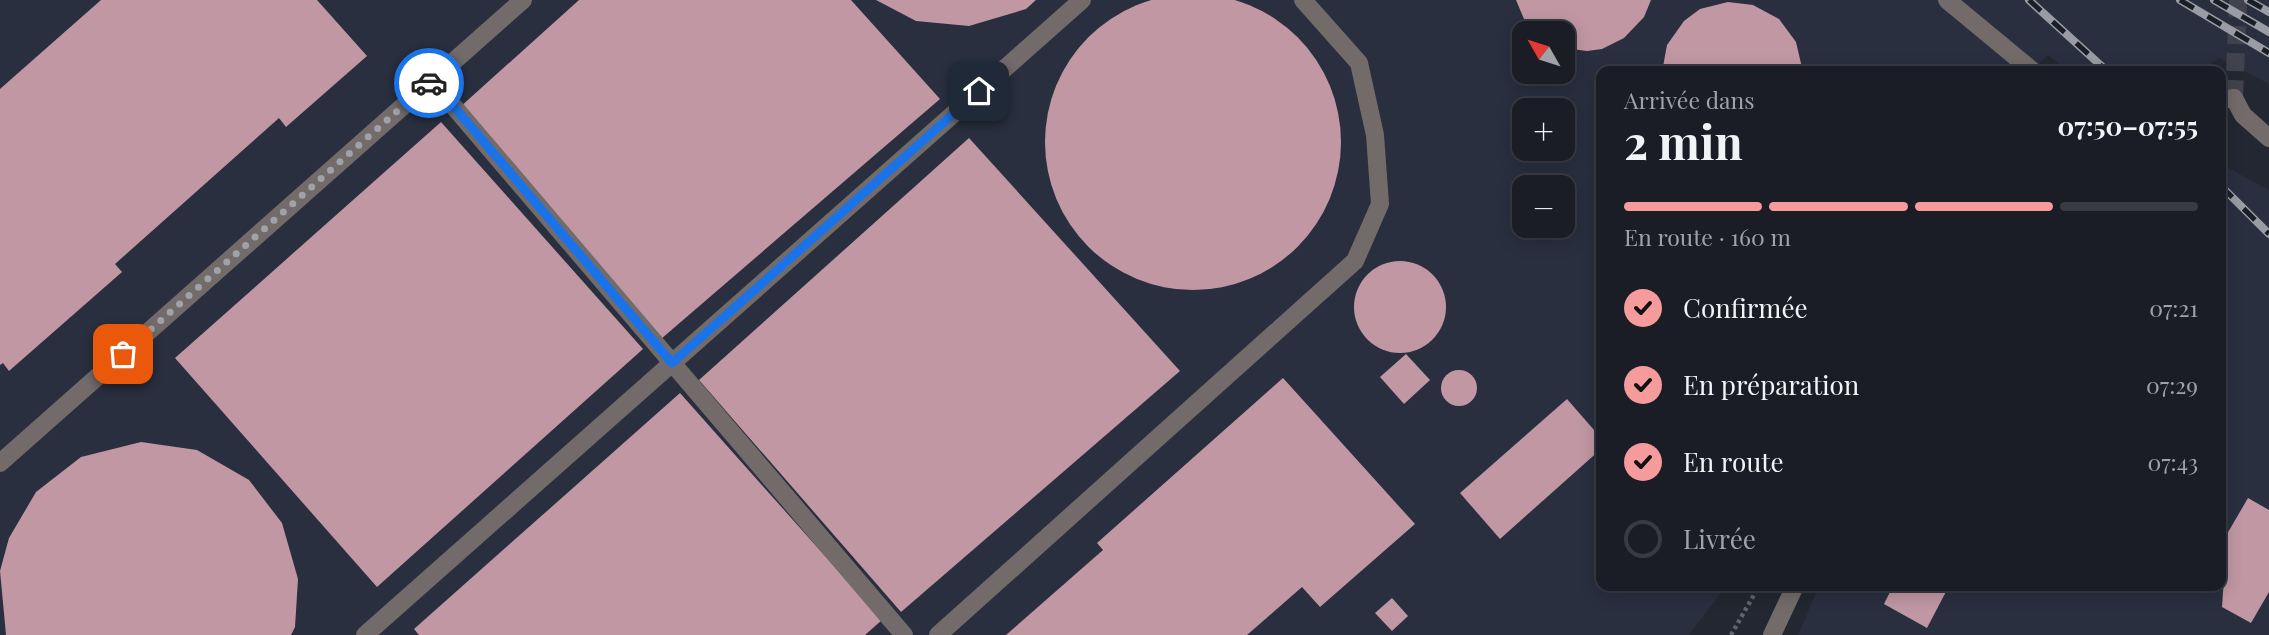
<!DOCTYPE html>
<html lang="fr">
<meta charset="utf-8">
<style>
:root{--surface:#1a1d25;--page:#23262d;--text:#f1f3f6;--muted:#9fa2a7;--line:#383b42;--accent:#f59b9c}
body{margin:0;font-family:"Playfair Display",serif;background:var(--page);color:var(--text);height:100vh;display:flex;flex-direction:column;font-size:26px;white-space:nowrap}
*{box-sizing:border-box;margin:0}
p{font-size:23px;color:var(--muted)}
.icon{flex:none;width:38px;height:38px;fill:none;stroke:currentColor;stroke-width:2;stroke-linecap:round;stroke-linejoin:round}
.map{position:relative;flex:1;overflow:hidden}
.details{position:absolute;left:1596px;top:66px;width:630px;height:525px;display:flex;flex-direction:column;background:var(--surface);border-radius:14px;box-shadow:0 4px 18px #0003,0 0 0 2px var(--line)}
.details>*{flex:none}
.needle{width:46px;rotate:309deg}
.tools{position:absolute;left:1512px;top:21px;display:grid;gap:14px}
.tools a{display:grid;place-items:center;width:63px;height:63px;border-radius:14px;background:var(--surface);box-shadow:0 4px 18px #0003,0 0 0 2px var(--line);font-size:35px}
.pin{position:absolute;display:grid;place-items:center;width:60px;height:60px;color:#fff;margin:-30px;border-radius:14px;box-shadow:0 4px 10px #0006}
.courier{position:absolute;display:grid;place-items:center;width:70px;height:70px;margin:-35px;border:5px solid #1a73e8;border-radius:50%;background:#fff;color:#222;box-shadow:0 2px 9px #0007}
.head em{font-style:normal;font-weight:700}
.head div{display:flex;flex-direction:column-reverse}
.head{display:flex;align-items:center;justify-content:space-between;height:119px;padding:0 28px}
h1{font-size:46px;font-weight:700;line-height:52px}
.bar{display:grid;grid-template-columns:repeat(4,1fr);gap:10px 7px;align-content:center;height:84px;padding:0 28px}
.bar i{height:9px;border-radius:5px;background:var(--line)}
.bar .on{background:var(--accent)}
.bar p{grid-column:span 4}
ol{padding:0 28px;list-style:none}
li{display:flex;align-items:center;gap:21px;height:77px}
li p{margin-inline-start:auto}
li .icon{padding:7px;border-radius:50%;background:var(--accent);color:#111;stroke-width:4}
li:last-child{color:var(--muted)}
li i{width:38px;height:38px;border:4px solid var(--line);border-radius:50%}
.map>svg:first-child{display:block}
.built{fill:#292f3f;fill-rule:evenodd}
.building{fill:#c197a4}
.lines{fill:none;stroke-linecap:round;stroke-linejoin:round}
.minor-tunnel{stroke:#40434d;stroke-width:18;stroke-dasharray:18 9;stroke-linecap:butt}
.path{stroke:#60646d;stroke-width:4.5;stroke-dasharray:3.5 3.5;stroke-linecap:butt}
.minor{stroke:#726b69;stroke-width:18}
.rail-casing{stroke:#999ca4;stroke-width:8}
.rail{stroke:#1a1e27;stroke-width:5;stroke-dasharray:16;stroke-linecap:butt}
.done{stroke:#9ea2aa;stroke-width:7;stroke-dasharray:0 12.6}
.route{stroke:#1a73e8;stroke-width:9}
</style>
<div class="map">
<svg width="2269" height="635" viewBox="0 0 2269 635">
<rect width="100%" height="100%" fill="#232731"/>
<!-- built -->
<g class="built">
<path d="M 0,0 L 2269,0 L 2269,84 L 2219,58 L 2200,72 L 2069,72 L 2048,55 L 2030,72 L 1601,72 L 1601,586 L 1726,586 L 1689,635 L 0,635 ZM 1524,33 L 1563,33 L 1563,72 L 1524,72 ZM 1524,110 L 1563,110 L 1563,149 L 1524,149 ZM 1524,187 L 1563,187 L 1563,226 L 1524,226 Z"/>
<path d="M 2221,164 L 2269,190 L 2269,635 L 1798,635 L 1819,586 L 2221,586 Z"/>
</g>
<!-- building -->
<g class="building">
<circle cx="1193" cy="142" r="148"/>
<path d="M 101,0 L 317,0 L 367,56 L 286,127 L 279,118 L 115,264 L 122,272 L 9,371 L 3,363 L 0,365 L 0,89 Z"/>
<path d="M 579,0 L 851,0 L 940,99 L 661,339 L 459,108 Z"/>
<path d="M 876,0 L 1036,0 L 1026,9 L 969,26 L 916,21 Z"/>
<path d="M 1516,0 L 1651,0 L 1644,17 L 1624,38 L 1602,49 L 1587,51 L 1563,48 L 1563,33 L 1537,33 L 1524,19 Z"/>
<path d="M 1728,2 L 1753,5 L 1779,19 L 1796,42 L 1803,72 L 1662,72 L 1667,45 L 1684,21 L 1700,9 Z"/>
<path d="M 441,122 L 643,349 L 377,587 L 175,358 Z"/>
<path d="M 969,138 L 1180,371 L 901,612 L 699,380 Z"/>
<circle cx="1400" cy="307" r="46"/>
<path d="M 1406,354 L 1430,380 L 1404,404 L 1380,377 Z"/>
<circle cx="1459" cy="388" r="18"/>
<path d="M 1283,378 L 1415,524 L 1320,607 L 1302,587 L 1247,635 L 1006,635 L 1103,550 L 1097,543 Z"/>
<path d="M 680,393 L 882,620 L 865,635 L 419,635 L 414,629 Z"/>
<path d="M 1567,399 L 1601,438 L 1601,449 L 1500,539 L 1460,493 Z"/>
<path d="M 141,442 L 197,450 L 249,480 L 282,523 L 298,579 L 295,627 L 291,635 L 6,635 L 0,571 L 9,538 L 36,492 L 81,457 Z"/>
<path d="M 2248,498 L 2269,510 L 2269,592 L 2251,623 L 2222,607 L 2227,534 Z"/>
<path d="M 1893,586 L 1949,586 L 1927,628 L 1884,604 Z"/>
<path d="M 1392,598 L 1408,616 L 1392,631 L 1375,613 Z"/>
</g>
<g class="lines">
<!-- minor-tunnel -->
<path class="minor-tunnel" d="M 2234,98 L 2238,0"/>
<!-- path -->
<path class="path" d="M 1731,635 L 1759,586"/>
<!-- minor -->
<g class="minor">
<path d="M 1947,0 L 2034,72"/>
<path d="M 432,81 L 904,635"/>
<path d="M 2221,100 L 2234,98 L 2243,115 L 2269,138"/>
<path d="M 0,463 L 523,0"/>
<path d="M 365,635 L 1082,0"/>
<path d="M 938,635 L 1355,261 L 1380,204 L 1375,135 L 1359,63 L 1303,0"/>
<path d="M 1772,635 L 1795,586"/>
</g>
<defs>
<g id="rail">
<path d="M 2029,0 L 2108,72"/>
<path d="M 2180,0 L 2269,53"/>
<path d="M 2214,0 L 2269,32"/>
<path d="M 2248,0 L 2269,12"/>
<path d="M 2221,186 L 2269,234"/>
</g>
</defs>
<!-- rail casing -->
<use href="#rail" class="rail-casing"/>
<!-- rail -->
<use href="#rail" class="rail"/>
</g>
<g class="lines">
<!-- done -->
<path class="done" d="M 123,354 L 429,83"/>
<!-- route -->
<path class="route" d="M 429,83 L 432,81 L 672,363 L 979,91"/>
</g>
</svg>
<div class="tools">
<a><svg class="needle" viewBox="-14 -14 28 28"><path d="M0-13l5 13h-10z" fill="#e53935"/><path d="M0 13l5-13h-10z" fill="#9fa2a7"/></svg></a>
<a>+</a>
<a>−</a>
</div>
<div class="pin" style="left:123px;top:354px;background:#ea580c"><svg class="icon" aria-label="bag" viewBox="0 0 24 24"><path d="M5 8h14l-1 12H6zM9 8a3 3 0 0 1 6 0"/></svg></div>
<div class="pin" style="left:979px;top:91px;background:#1f2937"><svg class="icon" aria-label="home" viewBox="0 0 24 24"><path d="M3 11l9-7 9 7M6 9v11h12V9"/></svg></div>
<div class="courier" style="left:429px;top:83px"><svg class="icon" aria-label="car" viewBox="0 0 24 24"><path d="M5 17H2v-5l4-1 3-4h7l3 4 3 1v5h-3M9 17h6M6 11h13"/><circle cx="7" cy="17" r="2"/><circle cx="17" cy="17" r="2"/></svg></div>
<section class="details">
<div class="head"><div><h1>2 min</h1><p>Arrivée dans</p></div><em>07:50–07:55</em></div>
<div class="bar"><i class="on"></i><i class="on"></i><i class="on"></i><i></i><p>En route · 160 m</p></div>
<ol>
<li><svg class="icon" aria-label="check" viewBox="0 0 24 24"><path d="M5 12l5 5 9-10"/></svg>Confirmée<p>07:21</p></li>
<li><svg class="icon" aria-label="check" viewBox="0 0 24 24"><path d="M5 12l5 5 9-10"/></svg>En préparation<p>07:29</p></li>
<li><svg class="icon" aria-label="check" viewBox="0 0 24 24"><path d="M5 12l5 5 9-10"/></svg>En route<p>07:43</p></li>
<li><i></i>Livrée</li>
</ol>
</section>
</div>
